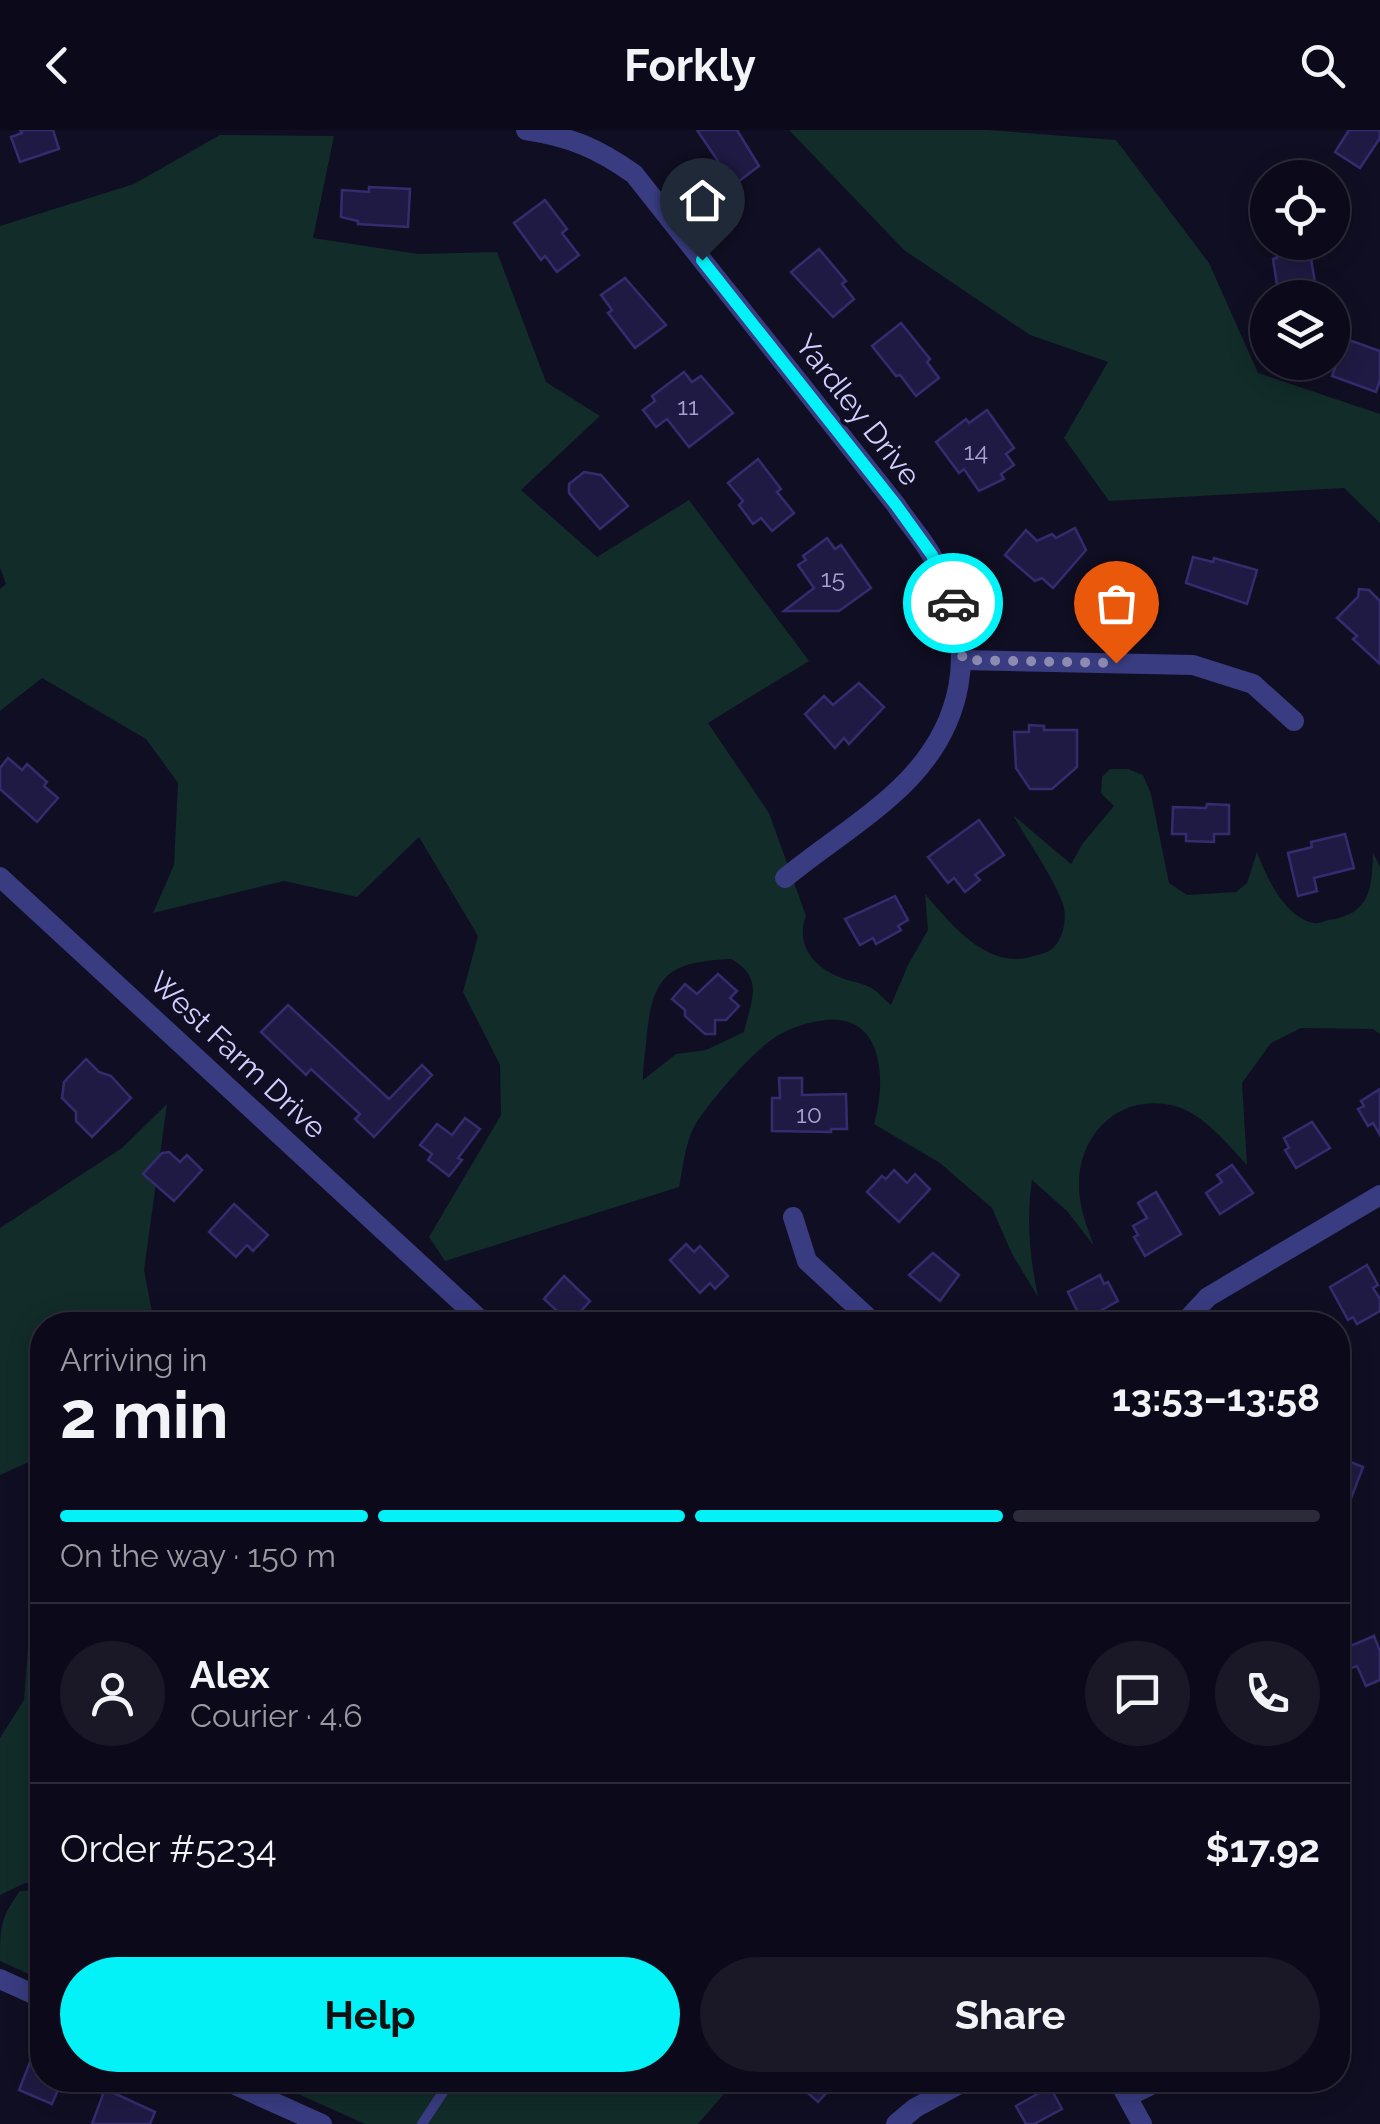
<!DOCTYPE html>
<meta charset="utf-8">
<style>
:root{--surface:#0c0a1a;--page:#1a1827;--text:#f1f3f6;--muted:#9a9aa2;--line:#2c2b39;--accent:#02f2f7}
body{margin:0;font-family:Raleway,sans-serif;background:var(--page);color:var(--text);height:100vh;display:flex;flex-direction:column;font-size:38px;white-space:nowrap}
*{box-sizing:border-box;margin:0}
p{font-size:32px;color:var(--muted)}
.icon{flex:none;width:55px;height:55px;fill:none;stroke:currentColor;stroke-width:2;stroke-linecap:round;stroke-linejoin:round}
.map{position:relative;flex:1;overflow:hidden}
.details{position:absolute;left:30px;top:1182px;width:1320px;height:780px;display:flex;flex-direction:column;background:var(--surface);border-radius:40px;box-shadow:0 5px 25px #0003,0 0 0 2px var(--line)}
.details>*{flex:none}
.buttons{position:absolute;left:1250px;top:30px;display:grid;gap:20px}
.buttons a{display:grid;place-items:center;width:100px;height:100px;border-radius:50%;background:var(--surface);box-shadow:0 5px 25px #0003,0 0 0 2px var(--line);font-size:50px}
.pin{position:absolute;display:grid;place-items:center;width:85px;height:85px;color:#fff;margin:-102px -42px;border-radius:50% 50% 50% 0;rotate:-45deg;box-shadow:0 0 10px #0007}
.pin .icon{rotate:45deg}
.courier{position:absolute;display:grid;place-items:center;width:100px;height:100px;margin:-50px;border:8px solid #02f2f7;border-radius:50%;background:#fff;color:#222;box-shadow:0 2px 12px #0007}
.overview em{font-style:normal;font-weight:700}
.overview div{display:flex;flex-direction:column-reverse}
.overview{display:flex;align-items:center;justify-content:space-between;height:170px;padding:0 30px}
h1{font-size:65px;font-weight:700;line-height:75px}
.bar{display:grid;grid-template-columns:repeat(4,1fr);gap:15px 10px;align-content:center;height:120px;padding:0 30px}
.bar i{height:12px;border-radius:8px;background:var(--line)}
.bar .active{background:var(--accent)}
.bar p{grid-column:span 4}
.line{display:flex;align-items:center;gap:25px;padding:0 30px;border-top:2px solid var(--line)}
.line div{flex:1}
.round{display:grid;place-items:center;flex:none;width:105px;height:105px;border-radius:52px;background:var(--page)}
.button{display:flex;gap:20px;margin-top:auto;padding:20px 30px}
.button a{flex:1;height:115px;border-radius:60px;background:var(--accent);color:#111;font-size:40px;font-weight:700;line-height:115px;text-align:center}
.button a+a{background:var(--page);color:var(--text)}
header{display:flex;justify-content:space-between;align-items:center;height:130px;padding:0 30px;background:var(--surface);font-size:45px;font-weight:700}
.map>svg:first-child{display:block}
.green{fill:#112c29;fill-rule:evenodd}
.building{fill:#1f1a43;stroke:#342c6f;stroke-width:2.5}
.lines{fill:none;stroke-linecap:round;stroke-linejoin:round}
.lane{stroke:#393c81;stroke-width:10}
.street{stroke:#393c81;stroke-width:20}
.done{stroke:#8d8bb2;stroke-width:10;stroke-dasharray:0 18}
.route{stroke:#02f2f7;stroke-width:12}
.labels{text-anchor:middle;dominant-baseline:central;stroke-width:8;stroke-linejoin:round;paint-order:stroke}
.number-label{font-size:25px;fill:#a4a2d0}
.street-label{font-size:30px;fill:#d1cfff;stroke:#100e22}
</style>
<header><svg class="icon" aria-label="back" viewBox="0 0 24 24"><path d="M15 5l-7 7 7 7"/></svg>Forkly<svg class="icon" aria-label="search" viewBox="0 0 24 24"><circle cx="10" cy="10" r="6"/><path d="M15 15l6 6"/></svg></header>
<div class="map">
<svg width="1380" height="1994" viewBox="0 0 1380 1994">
<rect width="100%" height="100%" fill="#100e22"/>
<!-- green -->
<g class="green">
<path d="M 789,0 L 988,0 L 1116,10 L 1209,133 L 1258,243 L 1380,284 L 1380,393 L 1344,358 L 1109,371 L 1064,308 L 1108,232 L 1030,205 L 904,120 Z"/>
<path d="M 220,5 L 334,6 L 313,108 L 418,124 L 497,122 L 546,252 L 600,286 L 521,360 L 597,427 L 689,370 L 809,531 L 708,593 L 769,683 L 806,786 C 795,815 814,838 842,848 C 852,852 864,853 873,859 C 879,863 885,870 891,875 L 908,835 L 928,800 L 925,764 C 951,794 988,841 1033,826 C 1041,824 1048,823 1054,817 C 1064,806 1067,788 1063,774 C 1054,748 1027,710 1013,685 L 1071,734 L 1083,713 L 1114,676 L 1101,663 L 1102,647 L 1110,639 L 1128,639 L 1143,645 L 1151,664 L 1169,753 L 1187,765 L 1236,762 L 1247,753 L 1257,722 C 1266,746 1284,787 1314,793 C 1319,794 1324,791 1329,790 C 1371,784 1372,758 1373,722 L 1380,737 L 1380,904 L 1373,899 L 1301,898 L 1271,913 L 1242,953 L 1247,1035 C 1227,1014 1204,984 1175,976 C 1122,962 1078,1002 1079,1056 C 1079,1077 1087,1097 1094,1116 L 1067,1081 L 1032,1050 C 1026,1090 1030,1128 1038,1167 L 1012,1124 L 992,1078 L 940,1033 L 874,994 C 887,949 884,879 819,891 C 802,894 784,900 770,911 C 749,926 706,975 694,997 C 685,1014 683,1038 679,1057 L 445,1131 L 429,1107 L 501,985 L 500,935 L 463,862 L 478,806 L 419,707 L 357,767 L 284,751 L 153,783 L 174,735 L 178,653 L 146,609 L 42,548 L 0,581 L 0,459 L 6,454 L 0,437 L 0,96 L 134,54 ZM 731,829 C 765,848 751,871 744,902 L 706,920 L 676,924 L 643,950 C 643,935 646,918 647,902 C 654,842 672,832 731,829 Z"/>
<path d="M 167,974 L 144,1140 L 154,1192 L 162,1195 L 42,1195 L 42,1326 L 0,1345 L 0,1098 L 122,1018 Z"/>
<path d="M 42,1421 L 42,1752 L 25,1753 L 0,1765 L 0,1608 L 24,1570 L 31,1482 Z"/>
<path d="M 42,1760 L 42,1850 L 0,1831 C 0,1798 0,1788 20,1761 Z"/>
<path d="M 267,1950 L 736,1950 L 698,1994 L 365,1994 Z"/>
</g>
<!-- building -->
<g class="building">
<path d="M 20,0 L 53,0 L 59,19 L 20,32 L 11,7 L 22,3 Z"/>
<path d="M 697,0 L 737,0 L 759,36 L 734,55 Z"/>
<path d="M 1349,0 L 1380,0 L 1380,8 L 1360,38 L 1335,22 Z"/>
<path d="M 369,57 L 410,59 L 408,97 L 358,94 L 358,91 L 341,87 L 342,60 L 369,62 Z"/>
<path d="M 545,70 L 567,99 L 562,103 L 579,125 L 557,142 L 545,126 L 541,130 L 514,93 Z"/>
<path d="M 1275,112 L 1301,112 L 1304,130 L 1311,129 L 1317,164 L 1279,168 L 1273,129 L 1277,128 Z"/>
<path d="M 819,119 L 846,151 L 842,154 L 854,169 L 833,187 L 791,142 Z"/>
<path d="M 625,148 L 666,195 L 635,218 L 608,183 L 612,180 L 601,165 Z"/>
<path d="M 901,193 L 930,229 L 927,232 L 939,248 L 916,266 L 900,245 L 896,246 L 872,216 Z"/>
<path d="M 1346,209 L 1380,221 L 1380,250 L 1376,262 L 1332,246 Z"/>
<path d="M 684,242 L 692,252 L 701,246 L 733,283 L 689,317 L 667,289 L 656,297 L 643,280 L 655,271 L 652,266 Z"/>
<path d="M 987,280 L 1014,318 L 1006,324 L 1014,335 L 1001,344 L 1004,349 L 979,361 L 964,339 L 959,343 L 936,312 L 966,289 L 969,293 Z"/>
<path d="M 758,329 L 781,359 L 777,362 L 794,383 L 772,401 L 761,388 L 753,394 L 739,375 L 743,371 L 728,353 Z"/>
<path d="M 584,342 L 601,345 L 628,376 L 600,399 L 569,363 L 569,354 Z"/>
<path d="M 1075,398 L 1086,420 L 1053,458 L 1042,448 L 1035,451 L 1005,425 L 1026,400 L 1037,411 L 1052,404 L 1056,408 Z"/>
<path d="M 827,408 L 835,419 L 841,415 L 871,458 L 839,481 L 784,481 L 814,458 L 798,435 L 806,430 L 803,426 Z"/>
<path d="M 1193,427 L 1213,432 L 1214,428 L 1257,440 L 1247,474 L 1186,453 Z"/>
<path d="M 1359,459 L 1369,460 L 1380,471 L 1380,534 L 1353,509 L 1357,506 L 1337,488 L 1358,467 Z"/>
<path d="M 859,553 L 884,577 L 849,614 L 844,608 L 835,618 L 805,584 L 824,566 L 833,575 Z"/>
<path d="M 1029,595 L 1044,596 L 1044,600 L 1077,600 L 1077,637 L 1052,659 L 1030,659 L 1016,638 L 1014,602 L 1029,602 Z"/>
<path d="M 8,628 L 22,640 L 27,634 L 47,652 L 44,656 L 58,668 L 37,692 L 0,659 L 0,638 Z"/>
<path d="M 1207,674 L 1229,675 L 1229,704 L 1214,704 L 1214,712 L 1186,711 L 1186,704 L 1172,704 L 1173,677 L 1206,678 Z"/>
<path d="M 979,690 L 1004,725 L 975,745 L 980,750 L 965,762 L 954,748 L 948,753 L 928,727 Z"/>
<path d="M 1345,704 L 1354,738 L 1314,748 L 1317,761 L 1298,766 L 1288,723 L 1312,717 L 1311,712 Z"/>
<path d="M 895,766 L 908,790 L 898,796 L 901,800 L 876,814 L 873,808 L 860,815 L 845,789 Z"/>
<path d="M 718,844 L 737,861 L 730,868 L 739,876 L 726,890 L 715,890 L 715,904 L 705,904 L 685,886 L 685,880 L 672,869 L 685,854 L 697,864 Z"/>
<path d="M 288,875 L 389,969 L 422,935 L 432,945 L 374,1007 L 355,989 L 360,984 L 311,939 L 306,945 L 261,902 Z"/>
<path d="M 86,929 L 99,942 L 111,946 L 131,968 L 92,1007 L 76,991 L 76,982 L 62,968 L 64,952 Z"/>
<path d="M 779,948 L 802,948 L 802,965 L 846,964 L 847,999 L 831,999 L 831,1002 L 772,1001 L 772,968 L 780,968 Z"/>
<path d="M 1380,959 L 1380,1005 L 1373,993 L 1368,996 L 1358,979 L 1364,976 L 1361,971 Z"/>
<path d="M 465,988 L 480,999 L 458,1028 L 462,1030 L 449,1046 L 428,1030 L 432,1024 L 420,1015 L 437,994 L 452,1005 Z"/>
<path d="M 1312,992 L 1330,1018 L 1296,1038 L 1285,1020 L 1289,1018 L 1284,1008 Z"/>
<path d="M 169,1022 L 180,1032 L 187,1025 L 202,1040 L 174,1071 L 143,1044 L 162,1023 Z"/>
<path d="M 1232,1035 L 1253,1063 L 1220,1084 L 1206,1063 L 1222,1052 L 1217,1045 Z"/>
<path d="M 894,1040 L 907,1053 L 915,1044 L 930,1059 L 899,1092 L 867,1062 L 882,1046 L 886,1049 Z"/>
<path d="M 1156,1062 L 1181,1104 L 1145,1126 L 1134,1107 L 1138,1105 L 1133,1096 L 1147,1088 L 1138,1073 Z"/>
<path d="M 234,1074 L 268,1105 L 253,1121 L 247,1115 L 236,1127 L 209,1102 Z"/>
<path d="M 686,1114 L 694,1122 L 700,1116 L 728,1146 L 715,1159 L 710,1153 L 700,1163 L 670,1130 Z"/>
<path d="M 933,1123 L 959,1145 L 940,1171 L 909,1145 Z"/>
<path d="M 1367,1135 L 1378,1155 L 1373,1158 L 1380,1169 L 1380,1181 L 1357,1194 L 1353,1187 L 1348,1190 L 1330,1157 Z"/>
<path d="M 1100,1145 L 1104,1154 L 1108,1152 L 1118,1171 L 1082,1191 L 1068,1162 Z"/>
<path d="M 564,1146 L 590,1171 L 570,1193 L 544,1169 Z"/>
<path d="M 1338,1327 L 1363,1337 L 1339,1400 L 1338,1400 Z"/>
<path d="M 1374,1506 L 1380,1521 L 1380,1550 L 1366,1556 L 1357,1536 L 1349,1539 L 1341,1520 Z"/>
<path d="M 42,1902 L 42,1950 L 62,1950 L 52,1974 L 19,1960 Z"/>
<path d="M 793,1950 L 838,1950 L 818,1972 Z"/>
<path d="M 1050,1957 L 1062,1979 L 1034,1994 L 1026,1994 L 1016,1976 Z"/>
<path d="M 105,1959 L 155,1982 L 150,1994 L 92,1994 Z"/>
</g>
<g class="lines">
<!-- lane -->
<g class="lane">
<path d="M 1130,1971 L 1172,1950"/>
<path d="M 422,1994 L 451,1950"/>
</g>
<!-- street -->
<g class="street">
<path d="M 526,0 C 571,7 597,18 634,44 L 896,375 C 907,392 922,408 932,426 C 982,515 967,601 889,668 C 856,697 819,720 785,748"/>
<path d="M 963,530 L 1193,535 L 1253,554 L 1294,591"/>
<path d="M 0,747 L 486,1195"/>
<path d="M 793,1087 L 807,1131 L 876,1195"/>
<path d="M 1182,1195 L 1208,1167 L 1380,1065"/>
<path d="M 0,1849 L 42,1868"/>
<path d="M 224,1950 L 322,1994"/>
<path d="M 1118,1950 L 1142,1994"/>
<path d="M 896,1994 L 915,1978 L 967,1950"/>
</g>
</g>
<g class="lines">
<!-- done -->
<path class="done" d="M 953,473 L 963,530 L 1116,533"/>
<!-- route -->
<path class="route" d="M 702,130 L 896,375 L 932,425 L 953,473"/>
</g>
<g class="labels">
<!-- number labels -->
<g class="number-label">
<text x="688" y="276">11</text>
<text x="976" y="321">14</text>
<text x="833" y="448">15</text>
<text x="809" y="984">10</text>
</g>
<!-- street labels -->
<g class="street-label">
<text transform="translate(858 280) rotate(52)">Yardley Drive</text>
<text transform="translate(238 925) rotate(43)">West Farm Drive</text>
</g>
</g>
</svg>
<div class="buttons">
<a><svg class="icon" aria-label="locate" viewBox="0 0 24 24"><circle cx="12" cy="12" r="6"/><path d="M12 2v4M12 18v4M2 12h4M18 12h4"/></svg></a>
<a><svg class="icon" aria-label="layers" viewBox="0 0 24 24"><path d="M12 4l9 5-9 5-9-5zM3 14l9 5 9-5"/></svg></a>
</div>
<div class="pin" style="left:1116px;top:533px;background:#ea580c"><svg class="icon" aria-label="bag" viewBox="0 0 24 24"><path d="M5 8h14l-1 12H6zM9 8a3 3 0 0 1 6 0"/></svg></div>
<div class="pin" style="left:702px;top:130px;background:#1f2937"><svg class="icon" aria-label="home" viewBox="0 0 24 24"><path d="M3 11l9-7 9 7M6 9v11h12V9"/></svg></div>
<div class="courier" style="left:953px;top:473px"><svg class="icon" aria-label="car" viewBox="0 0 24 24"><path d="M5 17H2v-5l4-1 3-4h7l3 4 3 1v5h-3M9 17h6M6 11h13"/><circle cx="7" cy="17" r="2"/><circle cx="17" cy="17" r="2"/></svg></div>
<section class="details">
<div class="overview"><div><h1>2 min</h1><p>Arriving in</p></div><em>13:53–13:58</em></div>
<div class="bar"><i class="active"></i><i class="active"></i><i class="active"></i><i></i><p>On the way · 150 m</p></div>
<div class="line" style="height:180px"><a class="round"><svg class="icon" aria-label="person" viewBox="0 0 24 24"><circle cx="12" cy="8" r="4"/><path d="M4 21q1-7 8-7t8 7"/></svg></a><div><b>Alex</b><p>Courier · 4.6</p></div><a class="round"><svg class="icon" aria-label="chat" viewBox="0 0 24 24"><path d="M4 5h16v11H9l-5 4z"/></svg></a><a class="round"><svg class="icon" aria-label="phone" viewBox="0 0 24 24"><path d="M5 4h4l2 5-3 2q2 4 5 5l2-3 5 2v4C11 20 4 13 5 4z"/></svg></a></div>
<div class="line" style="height:130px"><div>Order #5234</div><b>$17.92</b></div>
<div class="button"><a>Help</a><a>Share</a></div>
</section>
</div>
